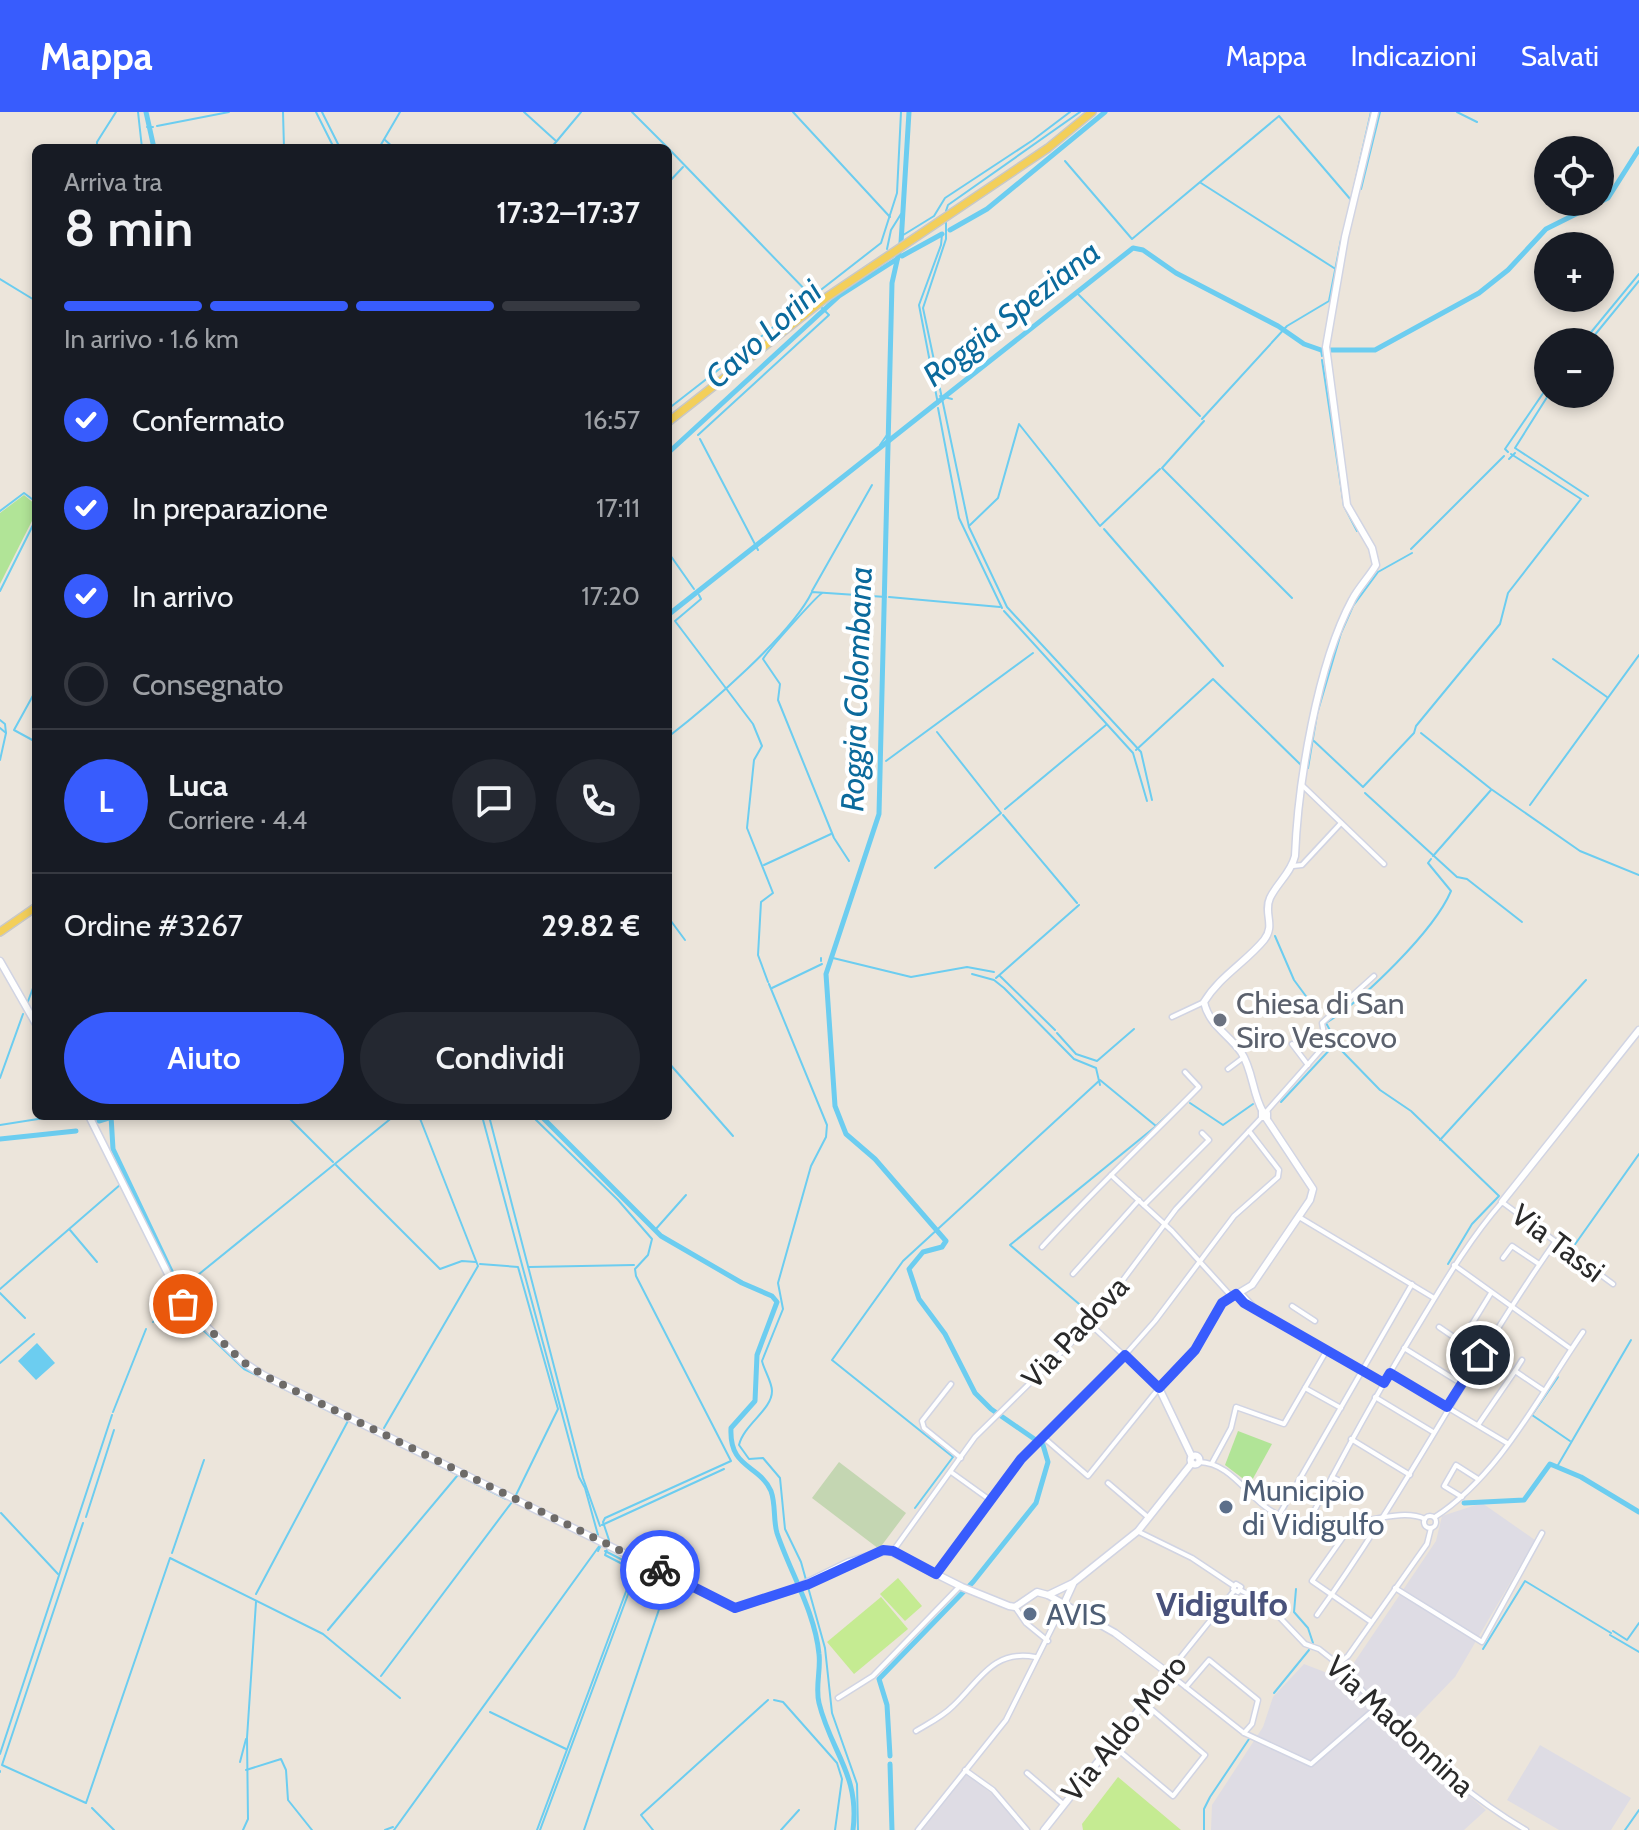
<!DOCTYPE html>
<html lang="it">
<meta charset="utf-8">
<style>
:root{--surface:#171b24;--page:#242831;--text:#f1f3f6;--muted:#9ea1a6;--line:#363941;--accent:#385cfd}
body{margin:0;font-family:Cabin,sans-serif;background:var(--page);color:var(--text);height:100vh;display:flex;flex-direction:column;font-size:30px;white-space:nowrap}
*{box-sizing:border-box;margin:0}
p{font-size:26px;color:var(--muted)}
.icon{flex:none;width:44px;height:44px;fill:none;stroke:currentColor;stroke-width:2;stroke-linecap:round;stroke-linejoin:round}
.map{position:relative;flex:1;overflow:hidden}
.panel{position:absolute;left:32px;top:32px;width:640px;height:976px;display:flex;flex-direction:column;background:var(--surface);border-radius:12px;box-shadow:0 4px 12px #0003}
.panel>*{flex:none}
.fabs{position:absolute;left:1534px;top:24px;display:grid;gap:16px}
.fabs a{display:grid;place-items:center;width:80px;height:80px;border-radius:50%;background:var(--surface);box-shadow:0 4px 12px #0003;font-size:40px}
.pin{position:absolute;display:grid;place-items:center;width:68px;height:68px;color:#fff;margin:-34px;border:4px solid #fff;border-radius:50%;box-shadow:0 2px 8px #0007}
.courier{position:absolute;display:grid;place-items:center;width:80px;height:80px;margin:-40px;border:6px solid #385cfd;border-radius:50%;background:#fff;color:#222;box-shadow:0 2px 10px #0007}
.summary em{font-style:normal;font-weight:600}
.summary div{display:flex;flex-direction:column-reverse}
.summary{display:flex;align-items:center;justify-content:space-between;height:136px;padding:0 32px}
h1{font-size:52px;font-weight:600;line-height:60px}
.bar{display:grid;grid-template-columns:repeat(4,1fr);gap:12px 8px;align-content:center;height:96px;padding:0 32px}
.bar i{height:10px;border-radius:6px;background:var(--line)}
.bar .active{background:var(--accent)}
.bar p{grid-column:span 4}
.line{display:flex;align-items:center;gap:20px;padding:0 32px;border-top:2px solid var(--line)}
.line div{flex:1}
.round{display:grid;place-items:center;flex:none;width:84px;height:84px;border-radius:42px;background:var(--page)}
ol{padding:0 32px;list-style:none}
li{display:flex;align-items:center;gap:24px;height:88px}
li p{margin-inline-start:auto}
li .icon{padding:8px;border-radius:50%;background:var(--accent);color:#fff;stroke-width:4}
li:last-child{color:var(--muted)}
li i{width:44px;height:44px;border:4px solid var(--line);border-radius:50%}
.button{display:flex;gap:16px;margin-top:auto;padding:16px 32px}
.button a{flex:1;height:92px;border-radius:48px;background:var(--accent);color:#fff;font-size:32px;font-weight:600;line-height:92px;text-align:center}
.button a+a{background:var(--page);color:var(--text)}
header{display:flex;align-items:center;gap:48px;box-sizing:border-box;height:112px;padding:0 40px;background:var(--accent);color:#fff}
header strong{font-size:38px}
nav{display:flex;gap:44px;margin-inline-start:auto;font-size:28px}
.map>svg:first-child{display:block}
.industrial{fill:#dedce4}
.green{fill:#b1e497}
.cemetery{fill:#c4d6b2}
.pitch{fill:#c5eb92}
.water{fill:#6ccdf0}
.lines{fill:none;stroke-linecap:round;stroke-linejoin:round}
.stream{stroke:#6ccdf0;stroke-width:2}
.canal{stroke:#6ccdf0;stroke-width:5}
.street-casing{stroke:#d1d4e3;stroke-width:7}
.secondary-casing{stroke:#d1d4e3;stroke-width:9}
.primary-casing{stroke:#c8c8c8;stroke-width:10}
.street{stroke:#fff;stroke-width:4}
.secondary{stroke:#fff;stroke-width:6}
.primary{stroke:#f3cf5a;stroke-width:7}
.done{stroke:#6e6b68;stroke-width:8;stroke-dasharray:0 14.4}
.route{stroke:#385cfd;stroke-width:10}
.worship-dot{fill:#6b7280;stroke:#fff;stroke-width:3}
.service-dot{fill:#5c6f8a;stroke:#fff;stroke-width:3}
.labels{text-anchor:middle;dominant-baseline:central;stroke-width:8;stroke-linejoin:round;paint-order:stroke}
.worship-label{font-size:30px;fill:#5b616d;stroke:#fff;text-anchor:start}
.street-label{font-size:30px;fill:#2a2a2a;stroke:#fff}
.service-label{font-size:30px;fill:#4e5e75;stroke:#fff;text-anchor:start}
.water-label{font-size:32px;font-style:italic;fill:#0b6a9c;stroke:#fff}
.quarter-label{font-size:34px;font-weight:bold;fill:#49527b;stroke:#fff}
</style>
<header>
<strong>Mappa</strong>
<nav><a>Mappa</a><a>Indicazioni</a><a>Salvati</a></nav>
</header>
<div class="map">
<svg width="1639" height="1718" viewBox="0 0 1639 1718">
<rect width="100%" height="100%" fill="#ece5db"/>
<!-- industrial -->
<g class="industrial">
<path d="M 1482,1391 L 1535,1428 L 1455,1565 L 1398,1624 L 1486,1698 L 1464,1718 L 1211,1718 L 1212,1693 L 1263,1615 L 1273,1585 L 1304,1552 L 1343,1567 L 1436,1429 L 1442,1404 Z"/>
<path d="M 1540,1633 L 1631,1686 L 1611,1718 L 1559,1718 L 1507,1688 Z"/>
<path d="M 967,1661 L 1007,1695 L 1024,1718 L 921,1718 Z"/>
</g>
<!-- green -->
<g class="green">
<path d="M 24,383 L 36,393 L 36,401 L 0,472 L 0,401 Z"/>
<path d="M 1238,1319 L 1272,1332 L 1250,1372 L 1225,1353 Z"/>
</g>
<!-- cemetery -->
<path class="cemetery" d="M 839,1350 L 906,1401 L 879,1437 L 812,1386 Z"/>
<!-- pitch -->
<g class="pitch">
<path d="M 898,1466 L 922,1494 L 905,1509 L 880,1482 Z"/>
<path d="M 881,1485 L 908,1517 L 854,1562 L 827,1530 Z"/>
<path d="M 1118,1665 L 1181,1718 L 1083,1718 L 1082,1712 Z"/>
</g>
<!-- water -->
<path class="water" d="M 37,1231 L 55,1251 L 36,1268 L 18,1249 Z"/>
<g class="lines">
<!-- stream -->
<g class="stream">
<path d="M 138,0 L 142,36"/>
<path d="M 283,0 L 284,36"/>
<path d="M 316,0 L 334,36"/>
<path d="M 322,0 L 340,36"/>
<path d="M 524,0 L 556,29"/>
<path d="M 632,0 L 668,36"/>
<path d="M 793,0 L 890,105"/>
<path d="M 1457,0 L 1477,10"/>
<path d="M 157,14 L 229,0"/>
<path d="M 147,15 L 153,15"/>
<path d="M 385,28 L 394,36"/>
<path d="M 97,36 L 97,30 L 116,0"/>
<path d="M 379,36 L 400,0"/>
<path d="M 551,36 L 581,0"/>
<path d="M 668,36 L 814,187"/>
<path d="M 1065,49 L 1132,127 L 1279,4 L 1351,88"/>
<path d="M 668,71 L 683,55"/>
<path d="M 1201,71 L 1334,156"/>
<path d="M 1361,77 L 1380,0"/>
<path d="M 946,99 L 948,93 L 1080,0"/>
<path d="M 946,109 L 946,127 L 923,196 L 969,415 L 1007,495 L 1141,640 L 1152,688"/>
<path d="M 1346,110 L 1371,0"/>
<path d="M 900,125 L 934,104 L 945,86 L 1033,28 L 1070,0"/>
<path d="M 887,137 L 891,118 L 901,102"/>
<path d="M 0,167 L 36,189"/>
<path d="M 1078,182 L 1200,304"/>
<path d="M 1583,230 L 1639,162"/>
<path d="M 1589,230 L 1639,169"/>
<path d="M 1321,238 L 1322,244"/>
<path d="M 1322,248 L 1344,394 L 1357,419"/>
<path d="M 1549,282 L 1515,336 L 1588,384"/>
<path d="M 940,284 L 952,287"/>
<path d="M 938,292 L 919,193 L 941,133 L 942,122"/>
<path d="M 938,296 L 959,406 L 1002,496"/>
<path d="M 668,297 L 881,131 L 897,81 L 901,0"/>
<path d="M 1202,307 L 1287,214 L 1329,189 L 1341,128"/>
<path d="M 1204,309 L 1162,356 L 1292,486"/>
<path d="M 698,323 L 829,203 L 821,195"/>
<path d="M 700,327 L 758,438"/>
<path d="M 880,333 L 889,320"/>
<path d="M 1508,340 L 1505,337 L 1548,274"/>
<path d="M 1509,347 L 1515,341"/>
<path d="M 0,399 L 24,381 L 36,390"/>
<path d="M 969,414 L 998,386 L 1019,312 L 1100,414 L 1160,357"/>
<path d="M 1104,417 L 1223,554"/>
<path d="M 1411,437 L 1504,344"/>
<path d="M 668,440 L 694,477"/>
<path d="M 0,479 L 36,407"/>
<path d="M 812,479 L 872,373"/>
<path d="M 822,481 C 816,485 768,538 763,547 L 780,572 L 778,588 L 834,726 L 849,749"/>
<path d="M 699,483 L 701,487 L 675,509 L 753,612 L 762,634 L 754,648 L 747,716 L 773,781 L 761,790 L 758,843 L 768,870"/>
<path d="M 889,485 L 1000,495"/>
<path d="M 1004,499 L 1133,641 L 1147,689"/>
<path d="M 1553,547 L 1607,585"/>
<path d="M 36,578 L 14,618 L 36,630"/>
<path d="M 0,608 L 5,612 L 6,621"/>
<path d="M 0,616 L 6,621 L 0,648"/>
<path d="M 1421,621 L 1491,677 L 1580,739 L 1639,763"/>
<path d="M 668,625 C 708,594 791,523 812,480 L 886,485"/>
<path d="M 1314,629 L 1363,675 L 1414,621 L 1416,614 L 1500,512 L 1508,481 L 1581,387 L 1511,342"/>
<path d="M 1136,638 L 1213,567 L 1303,655"/>
<path d="M 886,649 L 1033,541"/>
<path d="M 1308,656 L 1317,602 L 1341,521 L 1353,494 L 1378,460 L 1412,441"/>
<path d="M 1365,681 L 1457,765 L 1467,767 L 1522,810"/>
<path d="M 1530,693 L 1639,543"/>
<path d="M 1005,697 L 1106,613"/>
<path d="M 1003,703 L 1077,791"/>
<path d="M 1433,744 L 1491,678"/>
<path d="M 1431,747 L 1428,751 L 1451,779 C 1434,819 1364,887 1326,911 L 1341,938 L 1380,978 L 1411,999 L 1499,1084 L 1472,1112 L 1448,1152"/>
<path d="M 764,753 L 831,722"/>
<path d="M 935,756 L 1001,701 L 937,620"/>
<path d="M 668,805 L 685,828"/>
<path d="M 1275,824 L 1294,868 L 1311,891"/>
<path d="M 821,846 L 821,849"/>
<path d="M 833,846 L 911,865 L 967,855 L 994,860"/>
<path d="M 972,862 L 994,868 L 1004,876 L 1074,947 L 1096,956 L 1100,973"/>
<path d="M 1000,864 L 1055,918"/>
<path d="M 996,866 L 1079,793"/>
<path d="M 769,872 L 827,1013 L 826,1025 L 811,1054 L 778,1171 L 783,1197 L 762,1249 C 764,1258 772,1270 772,1279 C 772,1298 744,1312 739,1333 L 749,1347 L 763,1346 L 780,1366 L 785,1417 L 801,1450 L 825,1536 L 832,1601 L 857,1672 L 858,1718"/>
<path d="M 772,876 L 822,852"/>
<path d="M 27,892 L 36,868"/>
<path d="M 1057,921 L 1076,942 L 1097,949 L 1134,917"/>
<path d="M 668,950 L 733,1024"/>
<path d="M 0,966 L 23,902"/>
<path d="M 1281,990 L 1335,932"/>
<path d="M 1190,991 L 1223,1013 L 1253,992"/>
<path d="M 287,1004 L 333,1050"/>
<path d="M 482,1004 L 579,1365 L 585,1376 L 598,1423"/>
<path d="M 489,1004 L 583,1366 L 600,1414"/>
<path d="M 532,1004 L 618,1088 L 652,1127 L 648,1143 L 635,1157 L 636,1164 L 731,1349 L 605,1406 L 603,1410 L 609,1428"/>
<path d="M 0,1013 L 57,1004"/>
<path d="M 1440,1028 L 1586,868"/>
<path d="M 336,1053 L 440,1157 L 462,1149 L 476,1150"/>
<path d="M 70,1118 L 97,1150"/>
<path d="M 655,1118 L 686,1083"/>
<path d="M 1571,1138 L 1639,1042"/>
<path d="M 480,1152 L 518,1155 L 558,1297 L 515,1385"/>
<path d="M 529,1155 L 634,1153"/>
<path d="M 188,1171 L 394,1004"/>
<path d="M 179,1175 L 180,1175"/>
<path d="M 0,1177 L 121,1072"/>
<path d="M 0,1181 L 25,1206"/>
<path d="M 181,1197 L 244,1257 L 337,1303"/>
<path d="M 1092,1203 L 1010,1133 L 1155,1015"/>
<path d="M 153,1210 L 176,1191"/>
<path d="M 0,1251 L 34,1222"/>
<path d="M 1558,1265 L 1532,1303 L 1570,1329"/>
<path d="M 113,1300 L 146,1217"/>
<path d="M 384,1316 L 478,1154 L 419,1004"/>
<path d="M 393,1330 L 506,1387"/>
<path d="M 1558,1353 L 1631,1228"/>
<path d="M 915,1396 L 953,1345 L 832,1248 L 903,1149 L 1100,968 L 1156,1014 L 1172,999"/>
<path d="M 1,1401 L 58,1462"/>
<path d="M 86,1405 L 114,1318"/>
<path d="M 83,1411 L 2,1653 L 86,1691 L 170,1446 L 323,1522 L 400,1586"/>
<path d="M 602,1413 L 724,1357"/>
<path d="M 598,1439 L 601,1433"/>
<path d="M 172,1441 L 204,1348"/>
<path d="M 1296,1477 L 1294,1500 L 1308,1516 L 1313,1531"/>
<path d="M 256,1482 L 349,1307"/>
<path d="M 328,1518 L 457,1364"/>
<path d="M 1613,1519 L 1627,1528 L 1639,1511"/>
<path d="M 1610,1523 L 1639,1540"/>
<path d="M 1483,1537 L 1525,1469 L 1611,1521"/>
<path d="M 381,1564 L 512,1390"/>
<path d="M 1274,1581 L 1309,1538"/>
<path d="M 774,1588 L 783,1590 L 837,1651 L 842,1667 L 835,1718"/>
<path d="M 490,1600 L 566,1637"/>
<path d="M 0,1642 L 112,1303"/>
<path d="M 240,1650 L 246,1627"/>
<path d="M 246,1658 L 281,1647 L 286,1658 L 288,1688 L 312,1718"/>
<path d="M 0,1660 L 0,1659"/>
<path d="M 92,1696 L 114,1718"/>
<path d="M 243,1718 L 248,1707 L 247,1626 L 256,1490"/>
<path d="M 385,1718 L 393,1715"/>
<path d="M 394,1718 L 600,1433"/>
<path d="M 537,1718 L 634,1458 L 605,1443 L 608,1435"/>
<path d="M 540,1718 L 636,1461"/>
<path d="M 584,1718 L 668,1471 L 605,1439"/>
<path d="M 653,1718 L 641,1703 L 768,1588"/>
<path d="M 781,1718 L 799,1698"/>
<path d="M 1204,1718 L 1204,1697 L 1210,1685 L 1249,1627"/>
<path d="M 1625,1718 L 1639,1698"/>
</g>
<!-- canal -->
<g class="canal">
<path d="M 146,0 L 154,36"/>
<path d="M 950,118 L 987,97 L 1105,0"/>
<path d="M 902,144 L 942,122"/>
<path d="M 668,341 L 839,184 L 897,147"/>
<path d="M 668,503 L 1133,136 L 1143,138 L 1176,161 L 1278,214 L 1304,232 L 1321,238 L 1375,238 L 1479,181 L 1508,158 L 1546,117 L 1608,86 L 1639,37"/>
<path d="M 111,1004 L 113,1037 L 179,1176"/>
<path d="M 541,1004 L 661,1124 L 742,1171 L 772,1184 L 777,1190 L 757,1243 L 755,1289 L 731,1316 C 729,1357 759,1352 771,1379 C 776,1393 773,1408 777,1421 C 790,1460 815,1500 819,1542 C 821,1558 815,1575 819,1591 C 831,1640 860,1663 853,1718"/>
<path d="M 99,1009 L 115,1004"/>
<path d="M 0,1027 L 76,1019"/>
<path d="M 1464,1391 L 1524,1388 L 1550,1352 L 1581,1365 L 1639,1400"/>
<path d="M 890,1644 L 887,1593 L 879,1567 L 973,1470 L 1036,1391 L 1048,1350 L 1043,1333 L 991,1297 L 975,1281 L 945,1222 L 919,1187 L 909,1157 L 923,1140 L 942,1135 L 946,1129 L 875,1047 L 846,1022 L 835,994 L 826,862 L 879,702 L 892,171 L 901,131 L 909,0"/>
<path d="M 890,1652 L 892,1718"/>
</g>
<defs>
<g id="street">
<path d="M 1303,674 L 1384,752"/>
<path d="M 1293,754 L 1302,753 L 1341,711"/>
<path d="M 1172,905 L 1204,890"/>
<path d="M 1292,932 L 1308,953"/>
<path d="M 1228,957 L 1244,945"/>
<path d="M 1266,1000 L 1326,932 L 1322,911 L 1374,864"/>
<path d="M 1111,1063 L 1172,1119 L 1231,1184"/>
<path d="M 1144,1093 L 1209,1028 L 1202,1021"/>
<path d="M 1299,1105 L 1434,1186"/>
<path d="M 1042,1135 C 1093,1079 1146,1029 1199,975 L 1185,960"/>
<path d="M 1503,1146 L 1512,1134 L 1539,1152"/>
<path d="M 1454,1153 L 1571,1237"/>
<path d="M 1073,1162 L 1139,1088"/>
<path d="M 1240,1180 L 1255,1196"/>
<path d="M 1236,1182 L 1244,1191 L 1384,1271"/>
<path d="M 1292,1194 L 1315,1209"/>
<path d="M 1439,1215 L 1480,1243"/>
<path d="M 1491,1224 L 1472,1212 L 1491,1181"/>
<path d="M 1404,1236 L 1462,1272"/>
<path d="M 1515,1259 L 1522,1248"/>
<path d="M 1390,1261 L 1507,1331"/>
<path d="M 951,1272 L 922,1309 L 924,1316 L 961,1346"/>
<path d="M 1305,1276 L 1341,1296"/>
<path d="M 1375,1285 L 1433,1320"/>
<path d="M 1478,1313 L 1515,1259 L 1543,1278"/>
<path d="M 1043,1325 L 1088,1364 L 1159,1276 L 1090,1212"/>
<path d="M 1351,1327 L 1410,1363"/>
<path d="M 1199,1350 C 1235,1351 1250,1393 1282,1404 C 1303,1411 1328,1413 1350,1411 C 1373,1409 1404,1397 1425,1407"/>
<path d="M 1212,1351 L 1231,1316 L 1236,1295 L 1284,1312 L 1327,1238"/>
<path d="M 951,1360 L 990,1388"/>
<path d="M 1332,1365 L 1348,1373"/>
<path d="M 1108,1371 L 1149,1406"/>
<path d="M 1462,1385 L 1444,1374 L 1456,1353 L 1478,1367"/>
<path d="M 1279,1403 L 1412,1172"/>
<circle cx="1430" cy="1410" r="6"/>
<path d="M 1435,1405 C 1500,1363 1540,1282 1583,1220"/>
<path d="M 1309,1409 C 1342,1345 1376,1283 1413,1222 C 1441,1176 1467,1130 1502,1090 L 1613,1172"/>
<path d="M 1353,1411 L 1312,1469 L 1370,1509"/>
<path d="M 1139,1420 L 1192,1446 L 1234,1474"/>
<path d="M 893,1439 L 975,1325 L 1090,1212 L 1176,1097 L 1262,1005"/>
<path d="M 936,1462 L 1021,1347 L 1125,1243 L 1155,1209 L 1234,1104 L 1278,1065 L 1279,1058 L 1249,1019"/>
<path d="M 1236,1472 L 1241,1475 L 1238,1480 L 1233,1477 Z"/>
<path d="M 1395,1476 L 1482,1530 L 1542,1421"/>
<path d="M 1240,1478 L 1267,1492 L 1305,1532 L 1319,1537 L 1338,1552 C 1395,1614 1453,1676 1526,1718"/>
<path d="M 1234,1479 L 1168,1561 L 1244,1621 L 1311,1652 L 1377,1595"/>
<path d="M 1015,1495 L 1026,1511 L 1048,1529"/>
<path d="M 1317,1503 C 1404,1383 1470,1251 1555,1130"/>
<path d="M 1338,1552 L 1348,1544 L 1427,1432 L 1431,1416"/>
<path d="M 1186,1575 L 1209,1548 L 1258,1588 L 1252,1612 L 1244,1621"/>
<path d="M 838,1586 L 873,1564 L 960,1474"/>
<path d="M 916,1619 C 929,1611 942,1605 953,1594 C 979,1570 992,1537 1035,1545"/>
<path d="M 1111,1632 L 1173,1684 L 1205,1643 L 1143,1590"/>
<path d="M 965,1658 L 993,1678 L 1027,1718"/>
<path d="M 1027,1661 L 1062,1691"/>
<path d="M 918,1718 L 1006,1608 L 1063,1494"/>
</g>
<g id="secondary">
<path d="M 0,849 L 36,912"/>
<path d="M 1262,1000 L 1267,1001 L 1267,1005 L 1262,1005 Z"/>
<path d="M 1263,1000 C 1252,981 1253,958 1241,940 C 1228,922 1209,913 1204,890 C 1220,864 1246,850 1264,828 C 1276,813 1263,801 1270,786 C 1277,771 1291,761 1295,744 C 1298,671 1317,553 1352,488 C 1358,476 1369,465 1376,453 L 1372,436 L 1347,393 L 1326,235 L 1345,125 L 1375,0"/>
<path d="M 89,1004 L 183,1192 L 243,1250 L 263,1263 L 735,1496 L 792,1478 L 849,1450 L 888,1438 L 962,1475 L 1009,1494 L 1015,1495 L 1037,1480 L 1048,1483 L 1115,1521 L 1168,1561 L 1044,1718"/>
<path d="M 1502,1090 L 1639,918"/>
<circle cx="1195" cy="1348" r="4.5"/>
<path d="M 1192,1345 L 1159,1276 L 1195,1238 L 1222,1191 L 1252,1173 L 1310,1088 L 1313,1077 L 1266,1006"/>
<path d="M 1048,1483 L 1073,1471 L 1138,1419 L 1192,1351"/>
<path d="M 1063,1494 L 1073,1472"/>
</g>
<g id="primary">
<path d="M 668,310 L 827,185 L 1048,36 L 1092,0"/>
<path d="M 0,820 L 36,795"/>
</g>
</defs>
<!-- street casing -->
<use href="#street" class="street-casing"/>
<!-- secondary casing -->
<use href="#secondary" class="secondary-casing"/>
<!-- primary casing -->
<use href="#primary" class="primary-casing"/>
<!-- street -->
<use href="#street" class="street"/>
<!-- secondary -->
<use href="#secondary" class="secondary"/>
<!-- primary -->
<use href="#primary" class="primary"/>
</g>
<g class="lines">
<!-- done -->
<path class="done" d="M 183,1192 L 243,1250 L 263,1263 L 660,1458"/>
<!-- route -->
<path class="route" d="M 660,1458 L 735,1496 L 809,1472 L 883,1438 L 893,1439 L 936,1462 L 1021,1347 L 1125,1243 L 1159,1276 L 1195,1238 L 1222,1191 L 1236,1182 L 1244,1191 L 1384,1271 L 1390,1261 L 1447,1295 L 1480,1243"/>
</g>
<!-- markers -->
<circle class="worship-dot" cx="1220" cy="908" r="8"/>
<g class="service-dot">
<circle cx="1226" cy="1395" r="8"/>
<circle cx="1030" cy="1502" r="8"/>
</g>
<g class="labels">
<!-- worship labels -->
<g class="worship-label">
<text x="1236" y="891">Chiesa di San<tspan x="1236" dy="34">Siro Vescovo</tspan></text>
</g>
<!-- street labels -->
<g class="street-label">
<text transform="translate(1558 1131) rotate(37)">Via Tassi</text>
<text transform="translate(1075 1220) rotate(-47)">Via Padova</text>
<text transform="translate(1400 1614) rotate(43)">Via Madonnina</text>
<text transform="translate(1124 1616) rotate(-51)">Via Aldo Moro</text>
</g>
<!-- service labels -->
<g class="service-label">
<text x="1242" y="1378">Municipio<tspan x="1242" dy="34">di Vidigulfo</tspan></text>
<text x="1046" y="1502">AVIS</text>
</g>
<!-- water labels -->
<g class="water-label">
<text transform="translate(1011 201) rotate(-38)">Roggia Speziana</text>
<text transform="translate(763 222) rotate(-42)">Cavo Lorini</text>
<text transform="translate(856 577) rotate(-88)">Roggia Colombana</text>
</g>
<!-- quarter labels -->
<g class="quarter-label">
<text x="1222" y="1492">Vidigulfo</text>
</g>
</g>
</svg>
<div class="fabs">
<a><svg class="icon" aria-label="locate" viewBox="0 0 24 24"><circle cx="12" cy="12" r="6"/><path d="M12 2v4M12 18v4M2 12h4M18 12h4"/></svg></a>
<a>+</a>
<a>−</a>
</div>
<div class="pin" style="left:183px;top:1192px;background:#ea580c"><svg class="icon" aria-label="bag" viewBox="0 0 24 24"><path d="M5 8h14l-1 12H6zM9 8a3 3 0 0 1 6 0"/></svg></div>
<div class="pin" style="left:1480px;top:1243px;background:#1f2937"><svg class="icon" aria-label="home" viewBox="0 0 24 24"><path d="M3 11l9-7 9 7M6 9v11h12V9"/></svg></div>
<div class="courier" style="left:660px;top:1458px"><svg class="icon" aria-label="bike" viewBox="0 0 24 24"><circle cx="6" cy="16" r="4"/><circle cx="18" cy="16" r="4"/><path d="M6 16l4-8h5l3 8M10 8l3 8H6M13 5h3"/></svg></div>
<section class="panel">
<div class="summary"><div><h1>8 min</h1><p>Arriva tra</p></div><em>17:32–17:37</em></div>
<div class="bar"><i class="active"></i><i class="active"></i><i class="active"></i><i></i><p>In arrivo · 1.6 km</p></div>
<ol>
<li><svg class="icon" aria-label="check" viewBox="0 0 24 24"><path d="M5 12l5 5 9-10"/></svg>Confermato<p>16:57</p></li>
<li><svg class="icon" aria-label="check" viewBox="0 0 24 24"><path d="M5 12l5 5 9-10"/></svg>In preparazione<p>17:11</p></li>
<li><svg class="icon" aria-label="check" viewBox="0 0 24 24"><path d="M5 12l5 5 9-10"/></svg>In arrivo<p>17:20</p></li>
<li><i></i>Consegnato</li>
</ol>
<div class="line" style="height:144px"><b class="round" style="background:var(--accent);color:#fff">L</b><div><b>Luca</b><p>Corriere · 4.4</p></div><a class="round"><svg class="icon" aria-label="chat" viewBox="0 0 24 24"><path d="M4 5h16v11H9l-5 4z"/></svg></a><a class="round"><svg class="icon" aria-label="phone" viewBox="0 0 24 24"><path d="M5 4h4l2 5-3 2q2 4 5 5l2-3 5 2v4C11 20 4 13 5 4z"/></svg></a></div>
<div class="line" style="height:104px"><div>Ordine #3267</div><b>29.82 €</b></div>
<div class="button"><a>Aiuto</a><a>Condividi</a></div>
</section>
</div>
